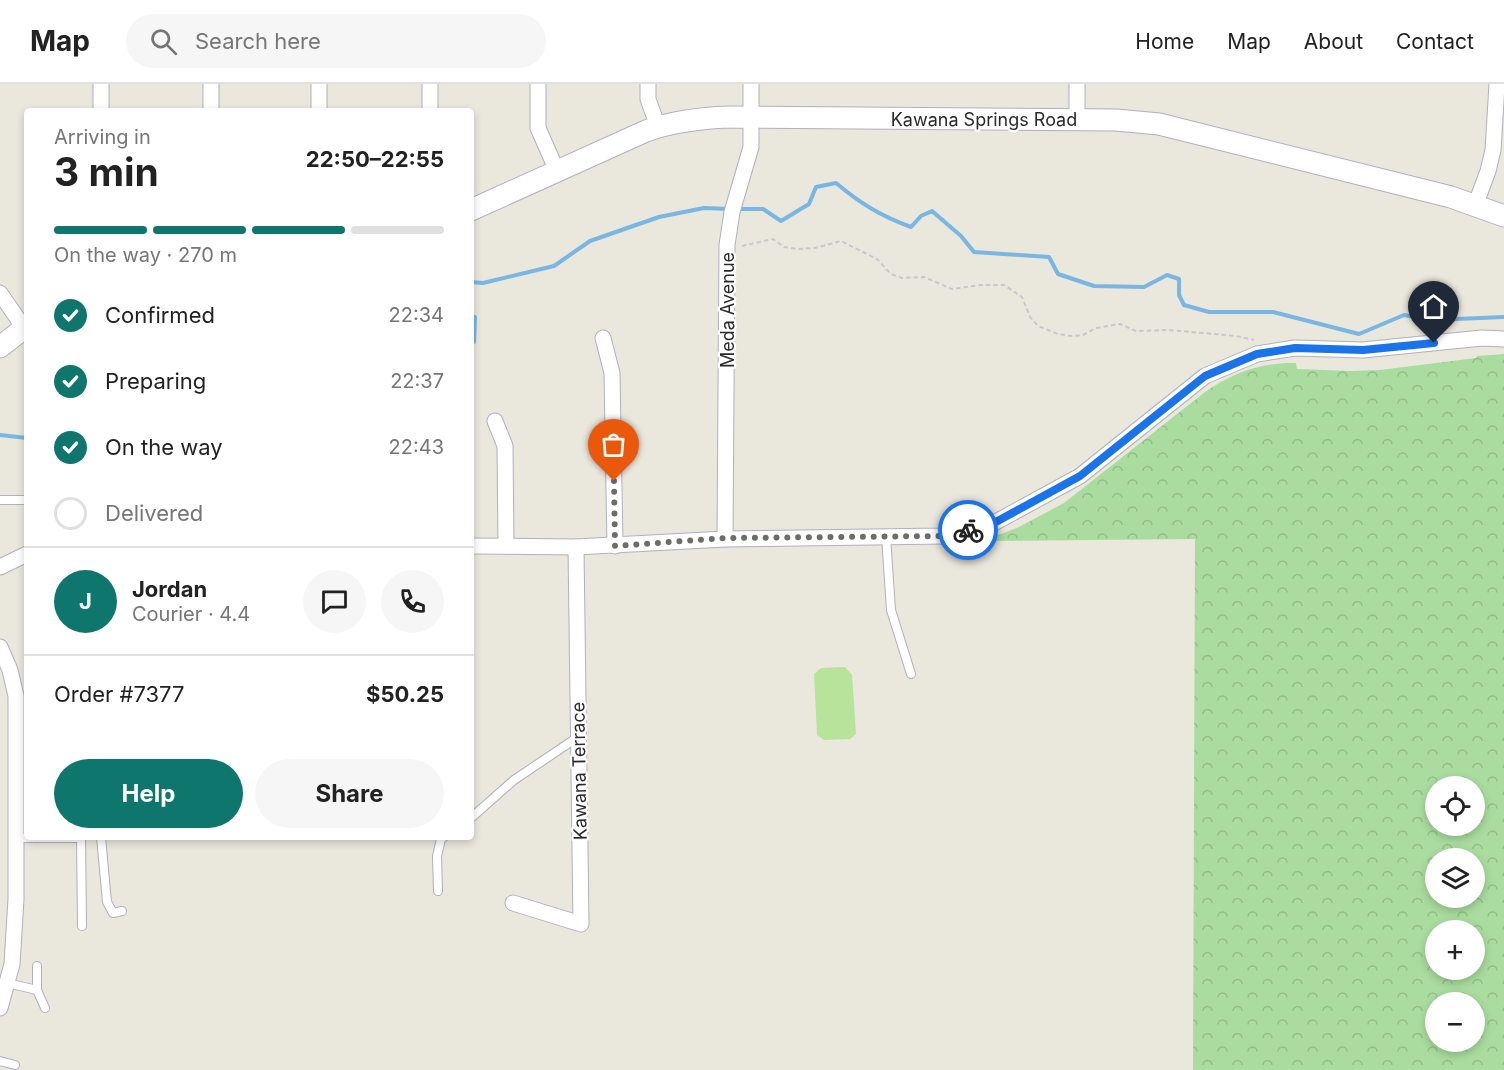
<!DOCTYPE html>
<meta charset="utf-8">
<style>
:root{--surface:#fff;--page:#f6f6f6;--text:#222;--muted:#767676;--line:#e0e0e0;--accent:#0f766e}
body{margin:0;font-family:Inter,sans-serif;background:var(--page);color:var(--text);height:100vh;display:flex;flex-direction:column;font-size:22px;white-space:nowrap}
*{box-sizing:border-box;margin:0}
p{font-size:20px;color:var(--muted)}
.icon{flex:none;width:33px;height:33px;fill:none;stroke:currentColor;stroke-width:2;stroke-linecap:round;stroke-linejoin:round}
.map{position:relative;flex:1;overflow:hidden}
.sheet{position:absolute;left:24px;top:24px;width:450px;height:732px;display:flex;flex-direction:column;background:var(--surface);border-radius:6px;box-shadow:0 3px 9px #0003}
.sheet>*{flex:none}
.tools{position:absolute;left:1425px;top:692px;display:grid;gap:12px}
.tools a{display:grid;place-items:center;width:60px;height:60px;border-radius:50%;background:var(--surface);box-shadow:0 3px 9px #0003;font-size:30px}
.pin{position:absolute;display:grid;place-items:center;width:51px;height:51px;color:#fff;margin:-62px -26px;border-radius:50% 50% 50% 0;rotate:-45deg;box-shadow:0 0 6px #0007}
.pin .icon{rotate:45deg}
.courier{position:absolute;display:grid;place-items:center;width:60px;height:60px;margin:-30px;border:4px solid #1a73e8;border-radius:50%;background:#fff;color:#222;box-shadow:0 2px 8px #0007}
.headline em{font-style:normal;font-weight:700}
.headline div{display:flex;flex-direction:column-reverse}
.headline{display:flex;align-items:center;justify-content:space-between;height:102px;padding:0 30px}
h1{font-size:39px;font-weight:700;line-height:45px}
.bar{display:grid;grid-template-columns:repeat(4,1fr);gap:9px 6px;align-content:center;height:72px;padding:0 30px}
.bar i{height:8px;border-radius:4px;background:var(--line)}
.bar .active{background:var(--accent)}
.bar p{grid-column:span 4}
.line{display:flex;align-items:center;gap:15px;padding:0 30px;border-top:2px solid var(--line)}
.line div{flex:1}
.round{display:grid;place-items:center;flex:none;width:63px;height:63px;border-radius:32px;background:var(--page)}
ol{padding:0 30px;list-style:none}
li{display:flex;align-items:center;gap:18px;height:66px}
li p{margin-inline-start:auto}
li .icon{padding:6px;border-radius:50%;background:var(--accent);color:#fff;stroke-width:4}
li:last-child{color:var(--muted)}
li i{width:33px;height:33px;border:3px solid var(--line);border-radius:50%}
.cta{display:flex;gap:12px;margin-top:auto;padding:12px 30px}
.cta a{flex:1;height:69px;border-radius:36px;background:var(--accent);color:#fff;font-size:24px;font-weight:700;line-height:69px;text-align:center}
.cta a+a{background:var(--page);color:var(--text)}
header{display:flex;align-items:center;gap:36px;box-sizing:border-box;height:84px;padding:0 30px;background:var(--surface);border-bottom:2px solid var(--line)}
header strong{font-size:28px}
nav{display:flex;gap:33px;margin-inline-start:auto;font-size:21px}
.search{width:420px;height:54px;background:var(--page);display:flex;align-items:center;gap:15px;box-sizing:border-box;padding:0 21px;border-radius:33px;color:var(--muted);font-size:22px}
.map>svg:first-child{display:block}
.forest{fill:url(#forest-crowns);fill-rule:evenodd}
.pitch{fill:#b8e39a}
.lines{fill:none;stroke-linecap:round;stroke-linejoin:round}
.stream{stroke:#79b6e3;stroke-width:4}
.lane-casing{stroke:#b0b1bc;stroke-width:10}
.street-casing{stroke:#b0b1bc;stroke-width:17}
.secondary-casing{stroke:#b0b1bc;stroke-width:23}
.path{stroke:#c8c8c8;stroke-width:2;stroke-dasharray:4.5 3;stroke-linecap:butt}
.lane{stroke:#fff;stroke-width:8}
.street{stroke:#fff;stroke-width:15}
.secondary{stroke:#fff;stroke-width:21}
.done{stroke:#6d6c69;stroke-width:6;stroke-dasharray:0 10.8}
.route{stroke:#1a73e8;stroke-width:8}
.labels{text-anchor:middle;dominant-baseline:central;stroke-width:4.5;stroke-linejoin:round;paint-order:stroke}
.street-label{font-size:18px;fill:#2a2a2a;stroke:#fff}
</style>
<header>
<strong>Map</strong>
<div class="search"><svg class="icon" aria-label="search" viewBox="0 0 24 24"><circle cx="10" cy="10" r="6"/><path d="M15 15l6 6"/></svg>Search here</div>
<nav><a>Home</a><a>Map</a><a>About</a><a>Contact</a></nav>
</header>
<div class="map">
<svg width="1504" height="986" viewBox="0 0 1504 986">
<defs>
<pattern id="forest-crowns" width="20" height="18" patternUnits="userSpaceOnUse" patternTransform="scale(1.5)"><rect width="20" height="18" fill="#a9dc9e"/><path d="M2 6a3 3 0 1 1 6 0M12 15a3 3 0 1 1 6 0" fill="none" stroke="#92bd88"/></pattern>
</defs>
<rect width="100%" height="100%" fill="#eae7dd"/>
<!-- forest -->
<path class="forest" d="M 1504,270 L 1504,986 L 1193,986 L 1195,455 L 982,457 L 1019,443 L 1064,419 L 1205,308 C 1233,289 1262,278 1296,279 L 1297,285 L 1351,287 L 1380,286 L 1476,274 L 1477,272 ZM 1436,702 L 1474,702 L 1474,741 L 1436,741 ZM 1436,774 L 1474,774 L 1474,813 L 1436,813 ZM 1436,846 L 1474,846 L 1474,885 L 1436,885 ZM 1436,918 L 1474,918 L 1474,957 L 1436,957 Z"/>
<!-- pitch -->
<path class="pitch" d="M 845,583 L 852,591 L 856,650 L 850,655 L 824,656 L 817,651 L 814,590 L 821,584 Z"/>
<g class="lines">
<!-- stream -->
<g class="stream">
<path d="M 738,125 L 763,125 L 781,137 L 809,120 L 816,103 L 836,99 C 861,120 881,132 911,143 L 921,132 L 932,127 L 961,152 L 974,168 L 1049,173 L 1058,190 L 1094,202 L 1144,203 L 1167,191 L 1179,195 L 1179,211 L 1184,221 L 1209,228 L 1273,228 L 1359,250 L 1404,231 L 1432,236 L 1504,233"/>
<path d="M 471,198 L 483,199 L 554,182 L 590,157 L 659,133 L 704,124 L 730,125"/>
<path d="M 471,231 L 475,233 L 474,258 L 471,258"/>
<path d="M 0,351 L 27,354"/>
</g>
<defs>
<g id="lane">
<path d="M 0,416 L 27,416"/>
<path d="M 886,452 L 891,526 L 911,590"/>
<path d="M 471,734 L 514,696 L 578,653"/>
<path d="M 101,753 L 107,818 L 113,829 L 122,827"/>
<path d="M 16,754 L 81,754 L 82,842"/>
<path d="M 438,807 L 437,772 L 441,755 L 444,753"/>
<path d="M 7,899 L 37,906 L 37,882"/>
<path d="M 37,906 L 45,924"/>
<path d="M 0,977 L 15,981"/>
</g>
<g id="street">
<path d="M 101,0 L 101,27"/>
<path d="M 319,0 L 319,27"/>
<path d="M 430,0 L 430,27"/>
<path d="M 538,0 L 538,44 L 557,87"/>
<path d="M 648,0 L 648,15 L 658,43"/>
<path d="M 1077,0 L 1077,36"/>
<path d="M 211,27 L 211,0"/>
<path d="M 1475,122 L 1488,87 L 1493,66 L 1497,0"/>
<path d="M 0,209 L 24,244"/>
<path d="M 603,254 L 612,289 L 615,462"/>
<path d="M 495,337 L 505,362 L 506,462"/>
<path d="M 725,455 L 727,161 L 732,128 L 751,63 L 751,0"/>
<path d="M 471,462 L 576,463 L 725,455 L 944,452 L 994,439 L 1080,392 L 1205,292 L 1257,270 L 1295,264 L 1363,266 L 1482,254 L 1504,255"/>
<path d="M 0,483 L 27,470"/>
<path d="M 0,563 L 10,586 L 16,612 L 16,815 L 12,880 L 0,924"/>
<path d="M 513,819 L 581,840 L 576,463"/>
</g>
<g id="secondary">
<path d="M 471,126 L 646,47 C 674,37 700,34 729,33 L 1116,36 L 1159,40 L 1451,113 L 1504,132"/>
<path d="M 0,263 L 27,242"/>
</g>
</defs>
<!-- lane casing -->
<use href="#lane" class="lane-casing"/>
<!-- street casing -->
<use href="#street" class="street-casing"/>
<!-- secondary casing -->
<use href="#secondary" class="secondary-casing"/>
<!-- path -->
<path class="path" d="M 742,162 L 773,155 L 784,163 L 797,165 L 815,164 L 841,157 L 877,175 L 891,190 L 902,194 L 924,193 L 952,205 L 980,201 L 1004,201 L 1022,213 L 1030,233 L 1038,242 L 1058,250 L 1071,252 L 1083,251 L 1096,244 L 1120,240 L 1136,247 L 1169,246 L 1236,252 L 1254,256"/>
<!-- lane -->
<use href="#lane" class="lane"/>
<!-- street -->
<use href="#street" class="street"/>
<!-- secondary -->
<use href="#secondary" class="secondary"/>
</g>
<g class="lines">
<!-- done -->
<path class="done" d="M 614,397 L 615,462 L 725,454 L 944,452 L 968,446"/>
<!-- route -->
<path class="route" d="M 968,446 L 994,439 L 1080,392 L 1205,292 L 1257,270 L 1295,264 L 1363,266 L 1434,259"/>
</g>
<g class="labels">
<!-- street labels -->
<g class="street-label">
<text x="984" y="35">Kawana Springs Road</text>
<text transform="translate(727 226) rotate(-90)">Meda Avenue</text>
<text transform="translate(579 687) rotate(-91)">Kawana Terrace</text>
</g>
</g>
</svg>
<div class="tools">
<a><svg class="icon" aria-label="locate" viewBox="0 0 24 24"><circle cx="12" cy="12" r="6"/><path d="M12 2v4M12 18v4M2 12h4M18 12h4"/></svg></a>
<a><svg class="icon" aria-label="layers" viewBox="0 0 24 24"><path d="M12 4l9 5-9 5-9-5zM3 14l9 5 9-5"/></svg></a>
<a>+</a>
<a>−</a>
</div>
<div class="pin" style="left:614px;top:397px;background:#ea580c"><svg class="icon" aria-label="bag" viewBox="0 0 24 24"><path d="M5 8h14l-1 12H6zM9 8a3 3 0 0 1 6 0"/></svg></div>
<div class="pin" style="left:1434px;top:259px;background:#1f2937"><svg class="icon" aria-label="home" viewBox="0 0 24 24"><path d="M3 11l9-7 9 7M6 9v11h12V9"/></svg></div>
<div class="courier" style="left:968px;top:446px"><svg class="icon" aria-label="bike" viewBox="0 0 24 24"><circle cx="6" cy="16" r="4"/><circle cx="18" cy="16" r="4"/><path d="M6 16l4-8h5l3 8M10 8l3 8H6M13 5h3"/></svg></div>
<section class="sheet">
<div class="headline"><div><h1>3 min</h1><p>Arriving in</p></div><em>22:50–22:55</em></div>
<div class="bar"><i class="active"></i><i class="active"></i><i class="active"></i><i></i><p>On the way · 270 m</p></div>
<ol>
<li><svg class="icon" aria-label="check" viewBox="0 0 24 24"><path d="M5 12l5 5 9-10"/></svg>Confirmed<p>22:34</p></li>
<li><svg class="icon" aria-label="check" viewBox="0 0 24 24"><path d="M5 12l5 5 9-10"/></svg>Preparing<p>22:37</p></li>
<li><svg class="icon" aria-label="check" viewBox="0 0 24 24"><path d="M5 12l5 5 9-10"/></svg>On the way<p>22:43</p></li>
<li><i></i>Delivered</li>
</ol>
<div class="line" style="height:108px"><b class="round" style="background:var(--accent);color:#fff">J</b><div><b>Jordan</b><p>Courier · 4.4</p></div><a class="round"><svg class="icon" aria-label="chat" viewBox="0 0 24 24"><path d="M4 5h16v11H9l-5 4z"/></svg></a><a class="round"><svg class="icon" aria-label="phone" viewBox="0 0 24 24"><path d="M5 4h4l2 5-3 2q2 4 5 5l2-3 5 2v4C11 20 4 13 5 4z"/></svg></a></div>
<div class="line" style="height:78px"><div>Order #7377</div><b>$50.25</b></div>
<div class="cta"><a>Help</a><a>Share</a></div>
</section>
</div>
